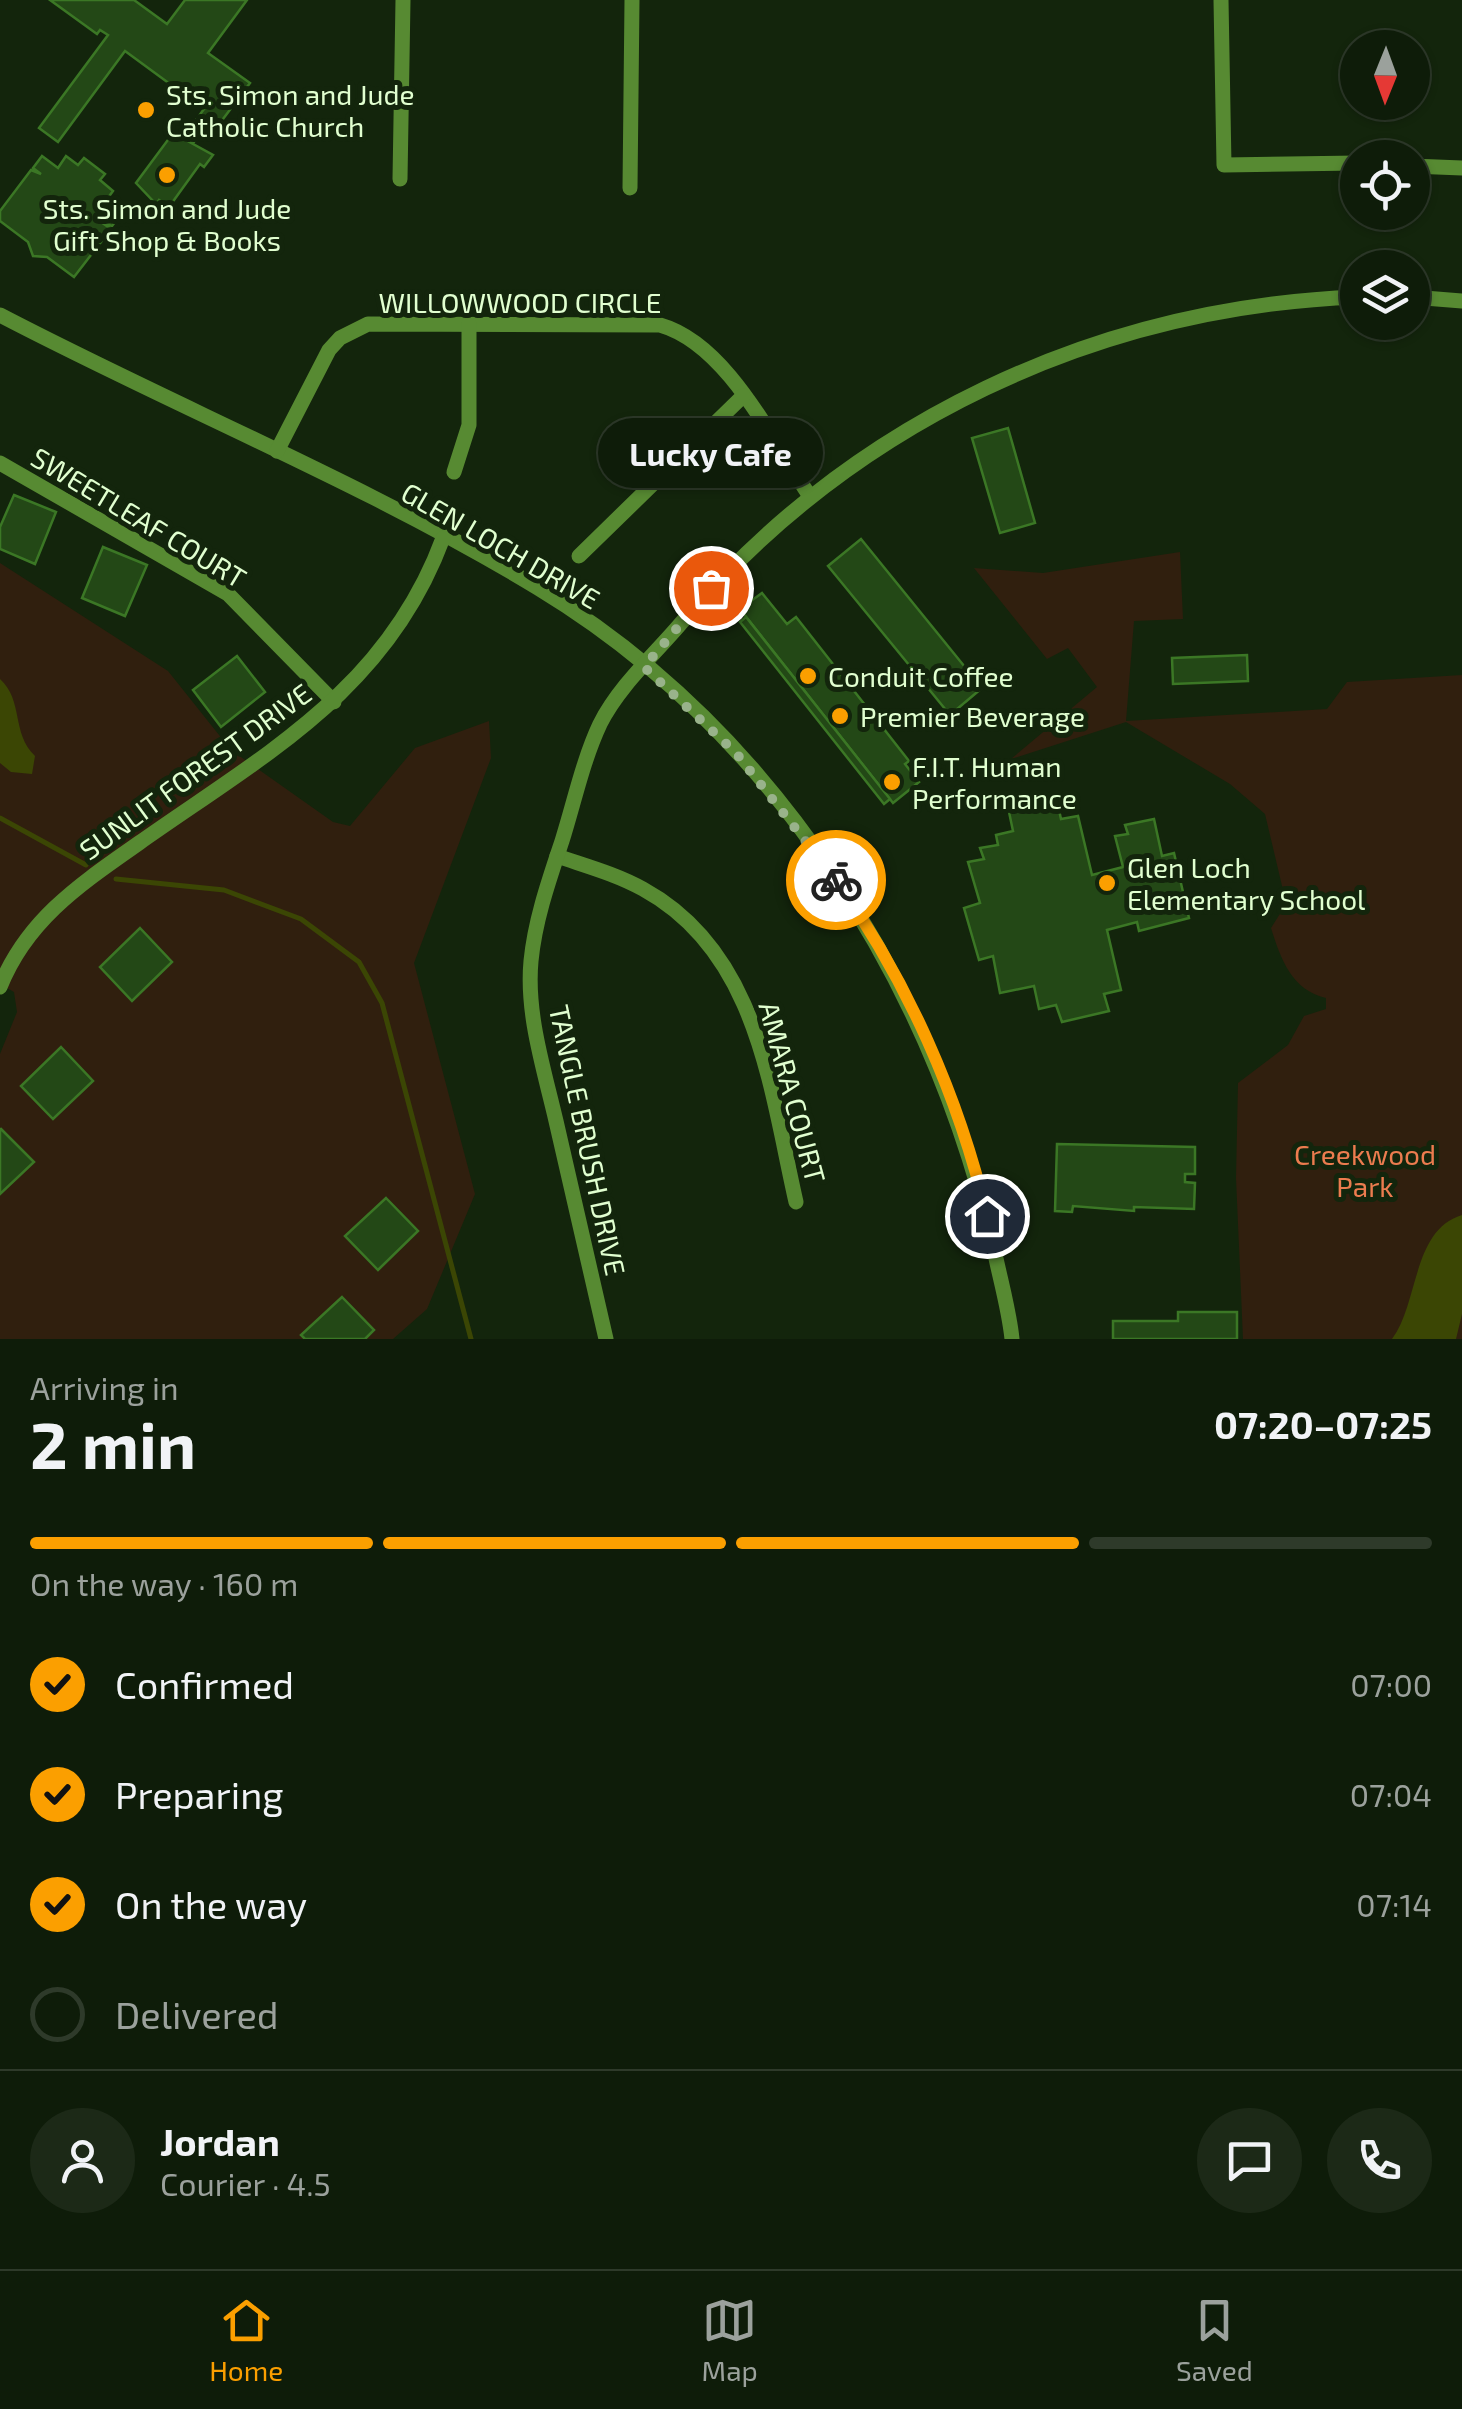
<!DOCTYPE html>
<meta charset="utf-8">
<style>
:root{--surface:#0e1c09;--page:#1c2917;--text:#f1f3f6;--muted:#9ba19c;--line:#2e3a2a;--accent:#fb9f00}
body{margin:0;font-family:"Exo 2",sans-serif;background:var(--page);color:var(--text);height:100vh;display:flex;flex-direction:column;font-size:38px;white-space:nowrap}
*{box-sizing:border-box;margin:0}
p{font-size:32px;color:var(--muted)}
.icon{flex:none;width:55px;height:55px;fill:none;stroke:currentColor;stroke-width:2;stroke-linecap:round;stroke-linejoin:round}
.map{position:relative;height:1339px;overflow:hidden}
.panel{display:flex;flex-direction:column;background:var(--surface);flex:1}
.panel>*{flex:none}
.needle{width:65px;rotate:181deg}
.controls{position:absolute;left:1340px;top:30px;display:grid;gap:20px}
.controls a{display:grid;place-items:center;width:90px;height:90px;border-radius:50%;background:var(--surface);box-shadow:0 2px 8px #0004,0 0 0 2px var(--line);font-size:50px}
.pin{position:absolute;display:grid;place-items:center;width:85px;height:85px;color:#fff;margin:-42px;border:5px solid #fff;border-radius:50%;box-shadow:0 2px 10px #0007}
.courier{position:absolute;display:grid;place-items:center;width:100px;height:100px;margin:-50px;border:8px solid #fb9f00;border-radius:50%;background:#fff;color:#222;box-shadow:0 2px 12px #0007}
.bubble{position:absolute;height:70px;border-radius:35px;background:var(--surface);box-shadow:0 2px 8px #0004,0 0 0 2px var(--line);font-size:32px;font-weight:700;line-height:70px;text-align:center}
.head em{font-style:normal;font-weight:700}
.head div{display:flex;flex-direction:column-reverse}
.head{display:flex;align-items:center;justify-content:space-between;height:170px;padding:0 30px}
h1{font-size:65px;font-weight:700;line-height:75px}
.bar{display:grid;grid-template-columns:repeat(4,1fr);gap:15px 10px;align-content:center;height:120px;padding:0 30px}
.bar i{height:12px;border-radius:8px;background:var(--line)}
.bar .selected{background:var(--accent)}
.bar p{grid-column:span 4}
.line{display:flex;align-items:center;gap:25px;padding:0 30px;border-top:2px solid var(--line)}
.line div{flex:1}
.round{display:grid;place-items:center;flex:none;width:105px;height:105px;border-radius:52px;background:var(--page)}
ol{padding:0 30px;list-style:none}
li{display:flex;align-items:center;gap:30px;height:110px}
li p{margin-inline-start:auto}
li .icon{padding:10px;border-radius:50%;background:var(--accent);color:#111;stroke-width:4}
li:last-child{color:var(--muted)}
li i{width:55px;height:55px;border:5px solid var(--line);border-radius:50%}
.dock{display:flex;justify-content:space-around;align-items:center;height:140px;border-top:2px solid var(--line);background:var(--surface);font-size:28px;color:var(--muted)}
.dock a{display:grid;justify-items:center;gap:5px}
.dock .selected{color:var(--accent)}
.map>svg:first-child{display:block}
.green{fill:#301f0e}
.water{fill:#3b4604}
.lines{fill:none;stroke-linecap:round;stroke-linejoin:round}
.stream{stroke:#3b4604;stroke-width:5}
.building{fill:#234816;stroke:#3b7725;stroke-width:2.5}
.minor{stroke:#578a32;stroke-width:15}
.done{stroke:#99b38b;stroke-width:10;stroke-dasharray:0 18}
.route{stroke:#fb9f00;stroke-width:12}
.poi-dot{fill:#fb9f00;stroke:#13250c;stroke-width:4}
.labels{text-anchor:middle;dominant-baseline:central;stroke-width:10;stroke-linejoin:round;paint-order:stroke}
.poi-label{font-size:28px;fill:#e1ffd0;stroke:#13250c;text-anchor:start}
.street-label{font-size:28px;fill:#e1ffd0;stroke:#13250c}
.park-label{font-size:28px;fill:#ec7c4f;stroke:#13250c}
</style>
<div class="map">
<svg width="1462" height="1339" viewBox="0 0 1462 1339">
<rect width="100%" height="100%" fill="#13250c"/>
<!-- green -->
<g class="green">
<path d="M 1180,552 L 1183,619 L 1134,621 L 1126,721 L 1327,709 L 1347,682 L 1462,675 L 1462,1339 L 1243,1339 L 1236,1178 L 1238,1083 L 1288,1045 L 1304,1016 L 1326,1009 L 1326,998 C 1292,990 1281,960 1271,928 L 1283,909 L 1283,890 L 1265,814 L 1230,784 L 1126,722 L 1011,759 L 1097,687 L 1068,648 L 1047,659 L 974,568 L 1043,573 Z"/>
<path d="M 0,563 L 168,671 L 231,750 L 333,822 L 350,826 L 415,748 L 489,721 L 491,758 L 414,963 L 475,1194 L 427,1309 L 393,1339 L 0,1339 L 0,1054 L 17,1012 L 14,992 L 0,984 Z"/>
</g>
<!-- water -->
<g class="water">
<path d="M 0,679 C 24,701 11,733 35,756 L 32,774 L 11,772 L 0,763 Z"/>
<path d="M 1462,1215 L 1462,1314 L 1456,1339 L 1392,1339 C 1419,1303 1412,1230 1462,1215 Z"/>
</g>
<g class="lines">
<!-- stream -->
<g class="stream">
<path d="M 0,818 L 86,865"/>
<path d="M 116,879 L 224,890 L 301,919 L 359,962 L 382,1003 L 471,1339"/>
</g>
</g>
<!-- building -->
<g class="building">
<path d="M 50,0 L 134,0 L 167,24 L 185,0 L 247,0 L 208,53 L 250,83 L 220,123 L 212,117 L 191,146 L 182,139 L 204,109 L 125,51 L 58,142 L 39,128 L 108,35 L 100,30 L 97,34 Z"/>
<path d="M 173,133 L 213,155 L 204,167 L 200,164 L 169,207 L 159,200 L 156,204 L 136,183 Z"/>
<path d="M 42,156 L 58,168 L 66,156 L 78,165 L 84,158 L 105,174 L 100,180 L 113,191 L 105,202 L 121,214 L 112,226 L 101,222 L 111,229 L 74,277 L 47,257 L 33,256 L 28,242 L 0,221 L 0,211 L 31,170 L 41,174 L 33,168 Z"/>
<path d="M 1008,428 L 1035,523 L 1000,533 L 972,438 Z"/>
<path d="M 14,495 L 56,512 L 35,564 L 0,549 L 0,527 Z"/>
<path d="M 861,539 L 982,688 L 950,715 L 828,566 Z"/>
<path d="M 103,547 L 147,565 L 125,616 L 82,598 Z"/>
<path d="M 762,593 L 787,624 L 796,617 L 909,761 L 905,764 L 919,782 L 893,803 L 740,609 Z"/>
<path d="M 746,617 L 890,799 L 884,804 L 740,622 Z"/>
<path d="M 1247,655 L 1248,681 L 1173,684 L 1172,658 Z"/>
<path d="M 237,656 L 265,692 L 221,727 L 193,690 Z"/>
<path d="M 1057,801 L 1061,819 L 1078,816 L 1092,875 L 1123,867 L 1115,836 L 1128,834 L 1125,825 L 1154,819 L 1162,856 L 1174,853 L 1189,918 L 1139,931 L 1137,922 L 1107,930 L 1121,990 L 1104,994 L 1109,1011 L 1062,1022 L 1056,1005 L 1039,1009 L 1034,986 L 1000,993 L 993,956 L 979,960 L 964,908 L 980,903 L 968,862 L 984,859 L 980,848 L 998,845 L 996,835 L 1013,831 L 1009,812 Z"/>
<path d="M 140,928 L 172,962 L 132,1001 L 100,967 Z"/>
<path d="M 61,1047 L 93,1081 L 53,1119 L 21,1086 Z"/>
<path d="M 1,1129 L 34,1162 L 0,1194 L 0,1130 Z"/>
<path d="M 1057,1144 L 1195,1147 L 1195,1174 L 1185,1174 L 1185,1182 L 1195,1183 L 1194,1209 L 1134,1207 L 1134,1211 L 1073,1206 L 1072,1212 L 1055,1211 Z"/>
<path d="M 386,1198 L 418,1231 L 378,1270 L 345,1236 Z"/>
<path d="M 342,1297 L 374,1330 L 365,1339 L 305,1339 L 301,1335 Z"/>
<path d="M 1178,1312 L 1237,1312 L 1237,1339 L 1113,1339 L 1113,1321 L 1178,1321 Z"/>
</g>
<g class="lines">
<!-- minor -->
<g class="minor">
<path d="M 1221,0 L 1224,165 L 1358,163"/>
<path d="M 1412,166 L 1462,168"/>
<path d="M 400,179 L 403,0"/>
<path d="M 630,188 L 632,0"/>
<path d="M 1412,297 L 1462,301"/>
<path d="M 0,315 C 178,408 366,484 538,588 C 776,732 932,983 994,1249 C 1000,1279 1009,1309 1012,1339"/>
<path d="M 277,451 L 329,350 L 340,338 L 368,324 L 660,325 C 727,344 771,439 809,495"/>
<path d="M 0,463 L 228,594 L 334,702"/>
<path d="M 454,472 L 469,425 L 469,324"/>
<path d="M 579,556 L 743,396"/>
<path d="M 557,856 C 586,866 616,874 643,889 C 758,952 770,1088 796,1202"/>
<path d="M 0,987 C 27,919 82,883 139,843 C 265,754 387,690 443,538"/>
<path d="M 606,1339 C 589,1266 573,1193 556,1121 C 544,1069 526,1014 531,961 C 535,920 549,880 562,841 C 574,803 583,760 600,724 C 619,686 655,654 682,622 C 852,422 1096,307 1358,297"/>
</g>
</g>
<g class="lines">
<!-- done -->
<path class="done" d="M 711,588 L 644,667 L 736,753 L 836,880"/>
<!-- route -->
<path class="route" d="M 836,880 C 907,980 959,1097 987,1216"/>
</g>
<!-- markers -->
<g class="poi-dot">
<circle cx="146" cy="110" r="10"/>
<circle cx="167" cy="175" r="10"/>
<circle cx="808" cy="676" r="10"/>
<circle cx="840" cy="716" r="10"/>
<circle cx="892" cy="782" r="10"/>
<circle cx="1107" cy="883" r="10"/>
</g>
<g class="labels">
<!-- poi labels -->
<g class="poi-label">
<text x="166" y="94">Sts. Simon and Jude<tspan x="166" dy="32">Catholic Church</tspan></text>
<text x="167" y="208" text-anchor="middle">Sts. Simon and Jude<tspan x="167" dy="32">Gift Shop &amp; Books</tspan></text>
<text x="828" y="676">Conduit Coffee</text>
<text x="860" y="716">Premier Beverage</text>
<text x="912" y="766">F.I.T. Human<tspan x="912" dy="32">Performance</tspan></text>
<text x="1127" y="867">Glen Loch<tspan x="1127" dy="32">Elementary School</tspan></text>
</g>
<!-- street labels -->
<g class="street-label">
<text x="520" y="302">WILLOWWOOD CIRCLE</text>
<text transform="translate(139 517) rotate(31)">SWEETLEAF COURT</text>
<text transform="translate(501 545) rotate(30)">GLEN LOCH DRIVE</text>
<text transform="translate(195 771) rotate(-36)">SUNLIT FOREST DRIVE</text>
<text transform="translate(793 1092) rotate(75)">AMARA COURT</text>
<text transform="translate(588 1140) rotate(78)">TANGLE BRUSH DRIVE</text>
</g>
<!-- park labels -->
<g class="park-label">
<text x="1365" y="1154">Creekwood<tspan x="1365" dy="32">Park</tspan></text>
</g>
</g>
</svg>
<div class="controls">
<a><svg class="needle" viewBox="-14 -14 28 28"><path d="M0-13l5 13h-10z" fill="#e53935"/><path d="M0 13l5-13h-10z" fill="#9ba19c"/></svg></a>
<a><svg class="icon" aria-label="locate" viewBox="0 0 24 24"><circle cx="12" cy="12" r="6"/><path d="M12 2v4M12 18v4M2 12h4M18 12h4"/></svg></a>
<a><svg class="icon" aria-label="layers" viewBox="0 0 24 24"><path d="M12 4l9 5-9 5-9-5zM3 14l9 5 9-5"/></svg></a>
</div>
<div class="pin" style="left:711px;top:588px;background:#ea580c"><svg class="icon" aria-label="bag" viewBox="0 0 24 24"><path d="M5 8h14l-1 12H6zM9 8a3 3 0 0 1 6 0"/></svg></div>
<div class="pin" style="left:987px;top:1216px;background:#1f2937"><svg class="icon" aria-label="home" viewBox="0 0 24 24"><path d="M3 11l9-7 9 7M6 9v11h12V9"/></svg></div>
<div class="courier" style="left:836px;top:880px"><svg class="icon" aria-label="bike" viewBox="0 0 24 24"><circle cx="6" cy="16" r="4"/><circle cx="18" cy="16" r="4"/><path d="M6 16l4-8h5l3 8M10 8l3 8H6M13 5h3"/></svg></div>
<div class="bubble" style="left:598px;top:418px;width:225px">Lucky Cafe</div>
</div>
<section class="panel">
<div class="head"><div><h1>2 min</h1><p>Arriving in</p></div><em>07:20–07:25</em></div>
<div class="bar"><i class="selected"></i><i class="selected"></i><i class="selected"></i><i></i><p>On the way · 160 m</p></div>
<ol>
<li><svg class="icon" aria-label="check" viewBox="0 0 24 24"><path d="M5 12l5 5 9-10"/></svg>Confirmed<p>07:00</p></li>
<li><svg class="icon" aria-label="check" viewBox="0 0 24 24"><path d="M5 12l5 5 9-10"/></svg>Preparing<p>07:04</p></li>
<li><svg class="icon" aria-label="check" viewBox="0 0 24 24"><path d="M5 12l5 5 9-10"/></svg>On the way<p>07:14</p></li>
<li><i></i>Delivered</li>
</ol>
<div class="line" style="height:180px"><a class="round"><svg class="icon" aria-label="person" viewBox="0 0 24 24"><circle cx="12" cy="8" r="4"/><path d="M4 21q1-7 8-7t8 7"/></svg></a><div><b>Jordan</b><p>Courier · 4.5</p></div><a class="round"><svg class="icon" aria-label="chat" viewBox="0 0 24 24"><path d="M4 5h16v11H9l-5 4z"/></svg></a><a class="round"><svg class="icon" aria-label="phone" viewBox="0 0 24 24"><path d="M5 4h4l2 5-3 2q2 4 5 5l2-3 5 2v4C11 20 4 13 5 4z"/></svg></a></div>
</section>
<nav class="dock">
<a class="selected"><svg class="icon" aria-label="home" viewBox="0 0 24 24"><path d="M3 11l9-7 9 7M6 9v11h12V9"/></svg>Home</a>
<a><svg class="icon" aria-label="map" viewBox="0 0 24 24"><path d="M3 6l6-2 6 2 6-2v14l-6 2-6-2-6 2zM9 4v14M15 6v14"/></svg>Map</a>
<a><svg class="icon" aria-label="saved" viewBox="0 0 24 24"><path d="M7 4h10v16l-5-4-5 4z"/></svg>Saved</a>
</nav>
